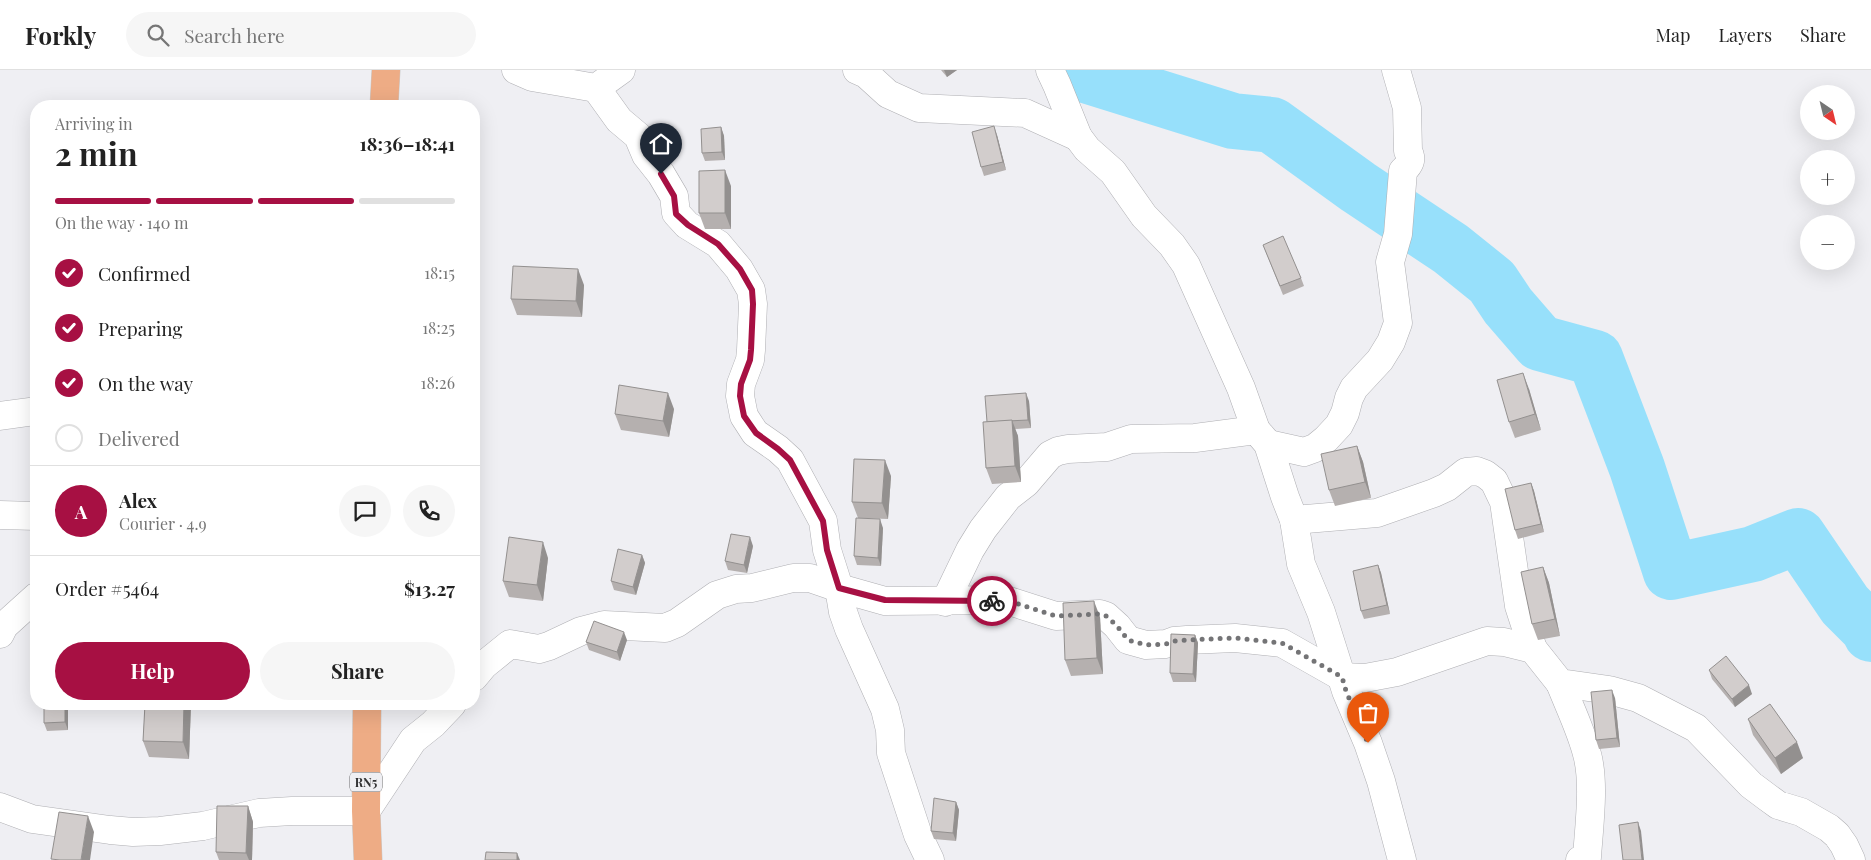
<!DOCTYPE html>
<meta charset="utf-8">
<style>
:root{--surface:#fff;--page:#f6f6f6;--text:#222;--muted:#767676;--line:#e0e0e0;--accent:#a71043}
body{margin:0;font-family:"Playfair Display",serif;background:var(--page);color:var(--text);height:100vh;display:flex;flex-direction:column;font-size:19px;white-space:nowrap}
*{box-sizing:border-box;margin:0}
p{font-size:16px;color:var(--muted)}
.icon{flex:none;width:28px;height:28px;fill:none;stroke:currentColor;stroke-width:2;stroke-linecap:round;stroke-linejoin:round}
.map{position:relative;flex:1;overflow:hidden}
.sheet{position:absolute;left:30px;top:30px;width:450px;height:610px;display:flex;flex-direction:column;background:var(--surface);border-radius:20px;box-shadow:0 5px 20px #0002}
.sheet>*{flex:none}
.needle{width:32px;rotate:145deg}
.buttons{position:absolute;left:1800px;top:15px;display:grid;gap:10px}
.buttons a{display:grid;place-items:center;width:55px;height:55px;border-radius:50%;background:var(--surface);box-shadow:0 5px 20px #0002;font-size:25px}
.pin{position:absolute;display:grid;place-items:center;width:42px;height:42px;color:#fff;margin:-51px -21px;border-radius:50% 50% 50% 0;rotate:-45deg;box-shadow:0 0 5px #0007}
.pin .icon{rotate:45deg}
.courier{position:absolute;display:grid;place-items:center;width:50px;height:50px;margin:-25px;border:4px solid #a71043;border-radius:50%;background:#fff;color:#222;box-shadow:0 1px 6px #0007}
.headline em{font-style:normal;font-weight:700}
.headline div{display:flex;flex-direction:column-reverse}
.headline{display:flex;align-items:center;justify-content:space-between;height:85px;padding:0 25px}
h1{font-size:32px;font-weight:700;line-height:38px}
.bar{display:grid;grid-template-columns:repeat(4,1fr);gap:8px 5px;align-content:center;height:60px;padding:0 25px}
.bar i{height:6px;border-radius:4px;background:var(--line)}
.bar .current{background:var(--accent)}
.bar p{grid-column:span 4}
.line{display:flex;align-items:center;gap:12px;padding:0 25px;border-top:1px solid var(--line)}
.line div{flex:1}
.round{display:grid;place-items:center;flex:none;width:52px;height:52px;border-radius:26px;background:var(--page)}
ol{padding:0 25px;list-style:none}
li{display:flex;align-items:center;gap:15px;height:55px}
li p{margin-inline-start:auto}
li .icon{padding:5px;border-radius:50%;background:var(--accent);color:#fff;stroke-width:4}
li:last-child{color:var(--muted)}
li i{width:28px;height:28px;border:2px solid var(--line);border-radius:50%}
.action{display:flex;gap:10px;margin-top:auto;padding:10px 25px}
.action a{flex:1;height:58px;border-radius:30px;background:var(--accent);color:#fff;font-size:20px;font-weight:700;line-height:58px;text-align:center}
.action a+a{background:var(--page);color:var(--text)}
header{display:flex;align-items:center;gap:30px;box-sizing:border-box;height:70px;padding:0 25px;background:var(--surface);border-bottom:1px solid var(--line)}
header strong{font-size:24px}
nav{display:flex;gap:28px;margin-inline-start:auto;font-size:18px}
.search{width:350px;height:45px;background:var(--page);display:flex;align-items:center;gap:12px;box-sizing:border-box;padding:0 18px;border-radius:28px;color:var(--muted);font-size:19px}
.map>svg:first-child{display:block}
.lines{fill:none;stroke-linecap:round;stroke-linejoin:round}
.river{stroke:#97e0fb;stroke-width:56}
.minor-casing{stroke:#afafb3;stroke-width:29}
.highway-casing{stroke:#cacaca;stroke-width:29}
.minor{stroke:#fff;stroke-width:28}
.highway{stroke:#eeac85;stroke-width:28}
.wall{fill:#b5b0af}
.shaded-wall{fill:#93908f}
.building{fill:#d2cdcc;stroke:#93908f}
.done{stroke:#747476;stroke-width:5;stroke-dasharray:0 9}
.route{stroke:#a71043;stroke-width:6}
.labels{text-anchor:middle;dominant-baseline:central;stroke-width:5;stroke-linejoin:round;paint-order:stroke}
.shield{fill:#efeff3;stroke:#6b6b6d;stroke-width:1}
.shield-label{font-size:12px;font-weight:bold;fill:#323233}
</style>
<header>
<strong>Forkly</strong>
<div class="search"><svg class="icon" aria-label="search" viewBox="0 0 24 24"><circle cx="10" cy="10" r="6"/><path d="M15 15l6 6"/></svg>Search here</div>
<nav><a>Map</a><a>Layers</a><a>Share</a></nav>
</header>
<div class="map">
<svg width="1871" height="790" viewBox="0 0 1871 790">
<rect width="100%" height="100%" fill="#efeff3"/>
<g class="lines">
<!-- river -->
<path class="river" d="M 1075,0 L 1076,2 L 1233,51 L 1272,55 L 1358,117 L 1451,179 L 1492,212 L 1508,236 L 1540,273 L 1595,288 L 1637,398 L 1671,502 L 1753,484 L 1798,466 L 1845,535 L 1871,561 L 1871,564"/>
<defs>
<g id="minor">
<path d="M 516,0 L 532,7 L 596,18 L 621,0"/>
<path d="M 857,0 L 866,4 L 888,24 L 919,38 L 1025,43 L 1078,67"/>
<path d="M 1050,0 L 1057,15 L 1078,67 L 1087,79 L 1113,102 L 1144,146 L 1172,175 L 1186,195 L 1241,318 L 1256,360 L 1268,374 L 1285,427 L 1294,450 L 1301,494 L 1321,542 L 1346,621 L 1368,673 L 1381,711 L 1402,790"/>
<path d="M 596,18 L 619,50 L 638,66 L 646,85 L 661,104 L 674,126 L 676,143 L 687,155 L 718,174 L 739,199 L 751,220 L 753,234 L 751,280 L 750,290 L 741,314 L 740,326 L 744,346 L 755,363 L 778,379 L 790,390 L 823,451 L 827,480 L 839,518 L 843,542 L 849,559 L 885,639 L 890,660 L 891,683 L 918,765 L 930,790"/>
<path d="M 0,346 L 36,341"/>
<path d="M 1268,374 L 1304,382 L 1315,378 L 1326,369 L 1339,355 L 1345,343 L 1349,328 L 1354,318 L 1380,290 L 1391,272 L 1398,253 L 1390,192 L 1398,164 L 1403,101 C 1409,95 1413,90 1408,81 L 1407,38 L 1396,0"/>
<path d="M 0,445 L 36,446"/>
<path d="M 1294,450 L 1377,443 L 1434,423 L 1447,417 L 1466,402 L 1477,401 L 1485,404 L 1494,411 L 1504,432 L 1519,536 L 1533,579"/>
<path d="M 945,532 L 970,480 L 983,459 L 1008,427 L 1026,413 L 1050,385 L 1058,381 L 1068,379 L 1107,377 L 1131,369 L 1195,368 L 1256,360"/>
<path d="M 0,564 L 4,556 L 36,527"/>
<path d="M 474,607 L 484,595 L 510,574 L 539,579 L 549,576 L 581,561 L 604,555 L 665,558 L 677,553 L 717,525 L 736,519 L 752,518 L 793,508 L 810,508 L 839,518 L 885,531 L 1006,530 L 1056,546 L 1100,544 L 1106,546 L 1117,556 L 1128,570 L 1146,575 L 1166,574 L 1174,571 L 1187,570 L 1235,568 L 1282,573 L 1342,607 L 1365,608 L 1397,602 L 1487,571 L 1504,572 L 1533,579 L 1560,613 L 1609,620 L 1638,628 L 1696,658 L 1751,715 L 1767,727 L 1778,735 L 1801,742 L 1829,758 L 1837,765 L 1844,775 L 1851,790"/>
<path d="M 1560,613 C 1569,636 1581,660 1587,684 C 1595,713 1589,757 1587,787 L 1580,790"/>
<path d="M 0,737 L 32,749 L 110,760 L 133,762 L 160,761 L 203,756 L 259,743 L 292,741 L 366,741 L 413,670 L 433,654 L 452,634"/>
</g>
<g id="highway">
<path d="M 384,36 L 386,0"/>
<path d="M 367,634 L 366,741 L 368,790"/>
</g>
</defs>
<!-- minor casing -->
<use href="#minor" class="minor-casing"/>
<!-- highway casing -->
<use href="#highway" class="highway-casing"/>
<!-- minor -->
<use href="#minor" class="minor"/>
<!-- highway -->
<use href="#highway" class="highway"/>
</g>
<!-- wall -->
<g class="wall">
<path d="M 941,0 L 957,0 L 947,7 Z"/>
<path d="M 721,57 L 724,66 L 725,90 L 705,91 L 702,83 Z"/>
<path d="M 997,65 L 1006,100 L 984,106 L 981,97 Z"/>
<path d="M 731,116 L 731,159 L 705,159 L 699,143 Z"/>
<path d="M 1263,175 L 1301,208 L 1304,216 L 1283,225 Z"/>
<path d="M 584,215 L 582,247 L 517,245 L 511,229 Z"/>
<path d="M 1529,319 L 1541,360 L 1515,368 L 1509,352 Z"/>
<path d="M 1029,331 L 1031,358 L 1015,359 L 1018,366 L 1021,412 L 992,414 L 986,398 L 987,352 Z"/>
<path d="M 674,339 L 669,367 L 621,360 L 615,344 Z"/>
<path d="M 1357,376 L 1363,392 L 1371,428 L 1335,436 L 1329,420 Z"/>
<path d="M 891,406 L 888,449 L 858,448 L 852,432 Z"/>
<path d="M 1531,413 L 1534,421 L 1544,462 L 1518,469 L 1515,460 Z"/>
<path d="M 883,458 L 881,496 L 857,495 L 854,486 Z"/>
<path d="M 753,476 L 747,503 L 728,500 L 725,491 Z"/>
<path d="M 642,485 L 645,493 L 636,525 L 614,520 L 611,511 Z"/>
<path d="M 548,488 L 543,531 L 509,527 L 503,511 Z"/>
<path d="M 1378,495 L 1381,503 L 1390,544 L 1364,549 L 1361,541 Z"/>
<path d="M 1543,497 L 1549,513 L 1560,566 L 1538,570 L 1532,554 Z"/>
<path d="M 1100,547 L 1103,604 L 1071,606 L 1065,590 Z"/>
<path d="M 1195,565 L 1198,573 L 1196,612 L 1173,612 L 1170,603 Z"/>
<path d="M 627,570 L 620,591 L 589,580 L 586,572 Z"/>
<path d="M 1709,600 L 1752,624 L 1735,637 L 1712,609 Z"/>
<path d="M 1615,628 L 1620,677 L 1599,679 L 1596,670 Z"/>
<path d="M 68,634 L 68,660 L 47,661 L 44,653 Z"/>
<path d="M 145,634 L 191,634 L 189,689 L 149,687 L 143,671 Z"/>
<path d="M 1748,649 L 1803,688 L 1781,704 L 1753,665 Z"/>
<path d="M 956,732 L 959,740 L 956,771 L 934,769 L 931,761 Z"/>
<path d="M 248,736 L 253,752 L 252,790 L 219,790 L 216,782 Z"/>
</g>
<!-- shaded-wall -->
<g class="shaded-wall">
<path d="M 944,0 L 957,0 L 947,7 Z"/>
<path d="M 994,56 L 997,65 L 1006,100 L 1003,92 Z"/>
<path d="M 721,57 L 724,66 L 725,90 L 722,82 Z"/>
<path d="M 725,100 L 731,116 L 731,159 L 725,143 Z"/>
<path d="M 578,199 L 584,215 L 582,247 L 576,231 Z"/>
<path d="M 1523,303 L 1529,319 L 1541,360 L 1535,344 Z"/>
<path d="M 668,323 L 674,339 L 669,367 L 663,351 Z"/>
<path d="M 1026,323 L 1029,331 L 1031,358 L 1028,350 Z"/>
<path d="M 1012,350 L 1018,366 L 1021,412 L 1015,396 Z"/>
<path d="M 1357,376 L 1363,392 L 1371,428 L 1365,412 Z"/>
<path d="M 885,390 L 891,406 L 888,449 L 882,433 Z"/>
<path d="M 1531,413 L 1534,421 L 1544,462 L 1541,454 Z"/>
<path d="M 880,449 L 883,458 L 881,496 L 878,488 Z"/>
<path d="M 750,467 L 753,476 L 747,503 L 744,495 Z"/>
<path d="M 543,472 L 548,488 L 543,531 L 537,515 Z"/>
<path d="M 642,485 L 645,493 L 636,525 L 633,517 Z"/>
<path d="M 1378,495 L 1381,503 L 1390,544 L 1387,535 Z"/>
<path d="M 1543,497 L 1549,513 L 1560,566 L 1555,549 Z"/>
<path d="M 1094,531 L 1100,547 L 1103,604 L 1097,588 Z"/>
<path d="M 624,562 L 627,570 L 620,591 L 617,582 Z"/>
<path d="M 1195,565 L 1198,573 L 1196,612 L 1193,604 Z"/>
<path d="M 1749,615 L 1752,624 L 1735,637 L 1732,629 Z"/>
<path d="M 1612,620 L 1615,628 L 1620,677 L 1617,668 Z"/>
<path d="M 65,634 L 68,634 L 68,660 L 65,652 Z"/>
<path d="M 184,634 L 191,634 L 189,689 L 183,672 Z"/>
<path d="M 1797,672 L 1803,688 L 1781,704 L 1775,688 Z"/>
<path d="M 956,732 L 959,740 L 956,771 L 953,763 Z"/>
<path d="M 248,736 L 253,752 L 252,790 L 249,790 L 246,783 Z"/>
<path d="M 88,746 L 94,762 L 90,790 L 81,790 Z"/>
<path d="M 1638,752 L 1641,761 L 1644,790 L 1642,790 Z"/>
<path d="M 517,783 L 520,790 L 517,790 Z"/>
</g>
<!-- building -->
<g class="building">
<path d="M 994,56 L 1003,92 L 981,97 L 972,62 Z"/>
<path d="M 721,57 L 722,82 L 702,83 L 701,59 Z"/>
<path d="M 725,100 L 725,143 L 699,143 L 699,101 Z"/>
<path d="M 1283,166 L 1301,208 L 1280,216 L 1263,175 Z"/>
<path d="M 513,196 L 578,199 L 576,231 L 511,229 Z"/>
<path d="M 1523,303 L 1535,344 L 1509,352 L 1497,310 Z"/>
<path d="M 619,315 L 668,323 L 663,351 L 615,344 Z"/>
<path d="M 1026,323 L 1028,350 L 987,352 L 985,326 Z"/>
<path d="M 1012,350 L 1015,396 L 986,398 L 983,352 Z"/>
<path d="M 1357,376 L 1365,412 L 1329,420 L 1321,384 Z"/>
<path d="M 854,389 L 885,390 L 882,433 L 852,432 Z"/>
<path d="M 1531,413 L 1541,454 L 1515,460 L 1505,419 Z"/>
<path d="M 856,448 L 880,449 L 878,488 L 854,486 Z"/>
<path d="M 731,464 L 750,467 L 744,495 L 725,491 Z"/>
<path d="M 509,467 L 543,472 L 537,515 L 503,511 Z"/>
<path d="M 618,479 L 642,485 L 633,517 L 611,511 Z"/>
<path d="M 1378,495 L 1387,535 L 1361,541 L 1353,501 Z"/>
<path d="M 1543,497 L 1555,549 L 1532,554 L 1521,502 Z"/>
<path d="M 1094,531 L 1097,588 L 1065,590 L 1063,533 Z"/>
<path d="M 594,551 L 624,562 L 617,582 L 586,572 Z"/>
<path d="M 1171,564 L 1195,565 L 1193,604 L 1170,603 Z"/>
<path d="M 1726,586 L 1749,615 L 1732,629 L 1709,600 Z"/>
<path d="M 1612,620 L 1617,668 L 1596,670 L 1591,622 Z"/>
<path d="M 44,634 L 65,634 L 65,652 L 44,653 Z"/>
<path d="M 145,634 L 184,634 L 183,672 L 143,671 Z"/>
<path d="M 1770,634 L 1797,672 L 1775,688 L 1748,649 Z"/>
<path d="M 934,728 L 956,732 L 953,763 L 931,761 Z"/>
<path d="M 217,736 L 248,736 L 246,783 L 216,782 Z"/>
<path d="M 59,742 L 88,746 L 81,790 L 60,790 L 51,789 Z"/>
<path d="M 1638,752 L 1642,790 L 1623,790 L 1619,755 Z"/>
<path d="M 486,782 L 517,783 L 517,790 L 485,790 Z"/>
</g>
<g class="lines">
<!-- done -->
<path class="done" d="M 992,531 L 1006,530 L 1056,546 L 1100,544 L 1106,546 L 1117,556 L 1128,570 L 1146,575 L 1166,574 L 1174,571 L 1187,570 L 1235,568 L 1282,573 L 1342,607 L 1346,621 L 1368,673"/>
<!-- route -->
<path class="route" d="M 661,104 L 674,126 L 676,144 L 688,155 L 718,174 L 740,199 L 752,220 L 753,234 L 751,280 L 750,290 L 741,314 L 740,326 L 744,346 L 756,363 L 778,379 L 790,390 L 823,451 L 827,480 L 839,518 L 885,530 L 992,531"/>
</g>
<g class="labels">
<!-- shield labels -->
<rect class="shield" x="350" y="702.5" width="32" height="19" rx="4"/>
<g class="shield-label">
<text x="366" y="712">RN5</text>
</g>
</g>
</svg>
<div class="buttons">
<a><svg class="needle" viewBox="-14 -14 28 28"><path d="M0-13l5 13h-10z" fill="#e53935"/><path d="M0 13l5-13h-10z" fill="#767676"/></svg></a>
<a>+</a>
<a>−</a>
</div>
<div class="pin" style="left:1368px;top:673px;background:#ea580c"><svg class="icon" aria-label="bag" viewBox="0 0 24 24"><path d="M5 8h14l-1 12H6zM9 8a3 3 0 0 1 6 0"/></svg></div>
<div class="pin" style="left:661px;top:104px;background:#1f2937"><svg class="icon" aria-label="home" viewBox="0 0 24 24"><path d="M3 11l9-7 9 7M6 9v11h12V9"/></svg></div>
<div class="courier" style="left:992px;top:531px"><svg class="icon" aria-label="bike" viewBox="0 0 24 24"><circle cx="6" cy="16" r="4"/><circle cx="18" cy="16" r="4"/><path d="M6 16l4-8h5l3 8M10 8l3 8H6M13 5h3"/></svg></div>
<section class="sheet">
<div class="headline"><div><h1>2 min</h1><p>Arriving in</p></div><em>18:36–18:41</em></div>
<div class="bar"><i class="current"></i><i class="current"></i><i class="current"></i><i></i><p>On the way · 140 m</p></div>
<ol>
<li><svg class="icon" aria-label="check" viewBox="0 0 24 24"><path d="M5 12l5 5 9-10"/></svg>Confirmed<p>18:15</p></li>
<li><svg class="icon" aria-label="check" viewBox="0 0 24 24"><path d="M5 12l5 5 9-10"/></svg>Preparing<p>18:25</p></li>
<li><svg class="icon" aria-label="check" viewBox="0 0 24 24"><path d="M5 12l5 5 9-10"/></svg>On the way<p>18:26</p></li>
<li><i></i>Delivered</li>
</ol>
<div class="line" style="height:90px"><b class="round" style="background:var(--accent);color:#fff">A</b><div><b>Alex</b><p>Courier · 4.9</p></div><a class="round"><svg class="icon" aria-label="chat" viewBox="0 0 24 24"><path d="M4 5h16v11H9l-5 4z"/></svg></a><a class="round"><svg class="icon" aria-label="phone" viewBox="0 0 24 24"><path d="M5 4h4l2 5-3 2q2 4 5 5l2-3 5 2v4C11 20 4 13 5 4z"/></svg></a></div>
<div class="line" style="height:65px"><div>Order #5464</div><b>$13.27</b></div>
<div class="action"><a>Help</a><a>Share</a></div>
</section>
</div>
